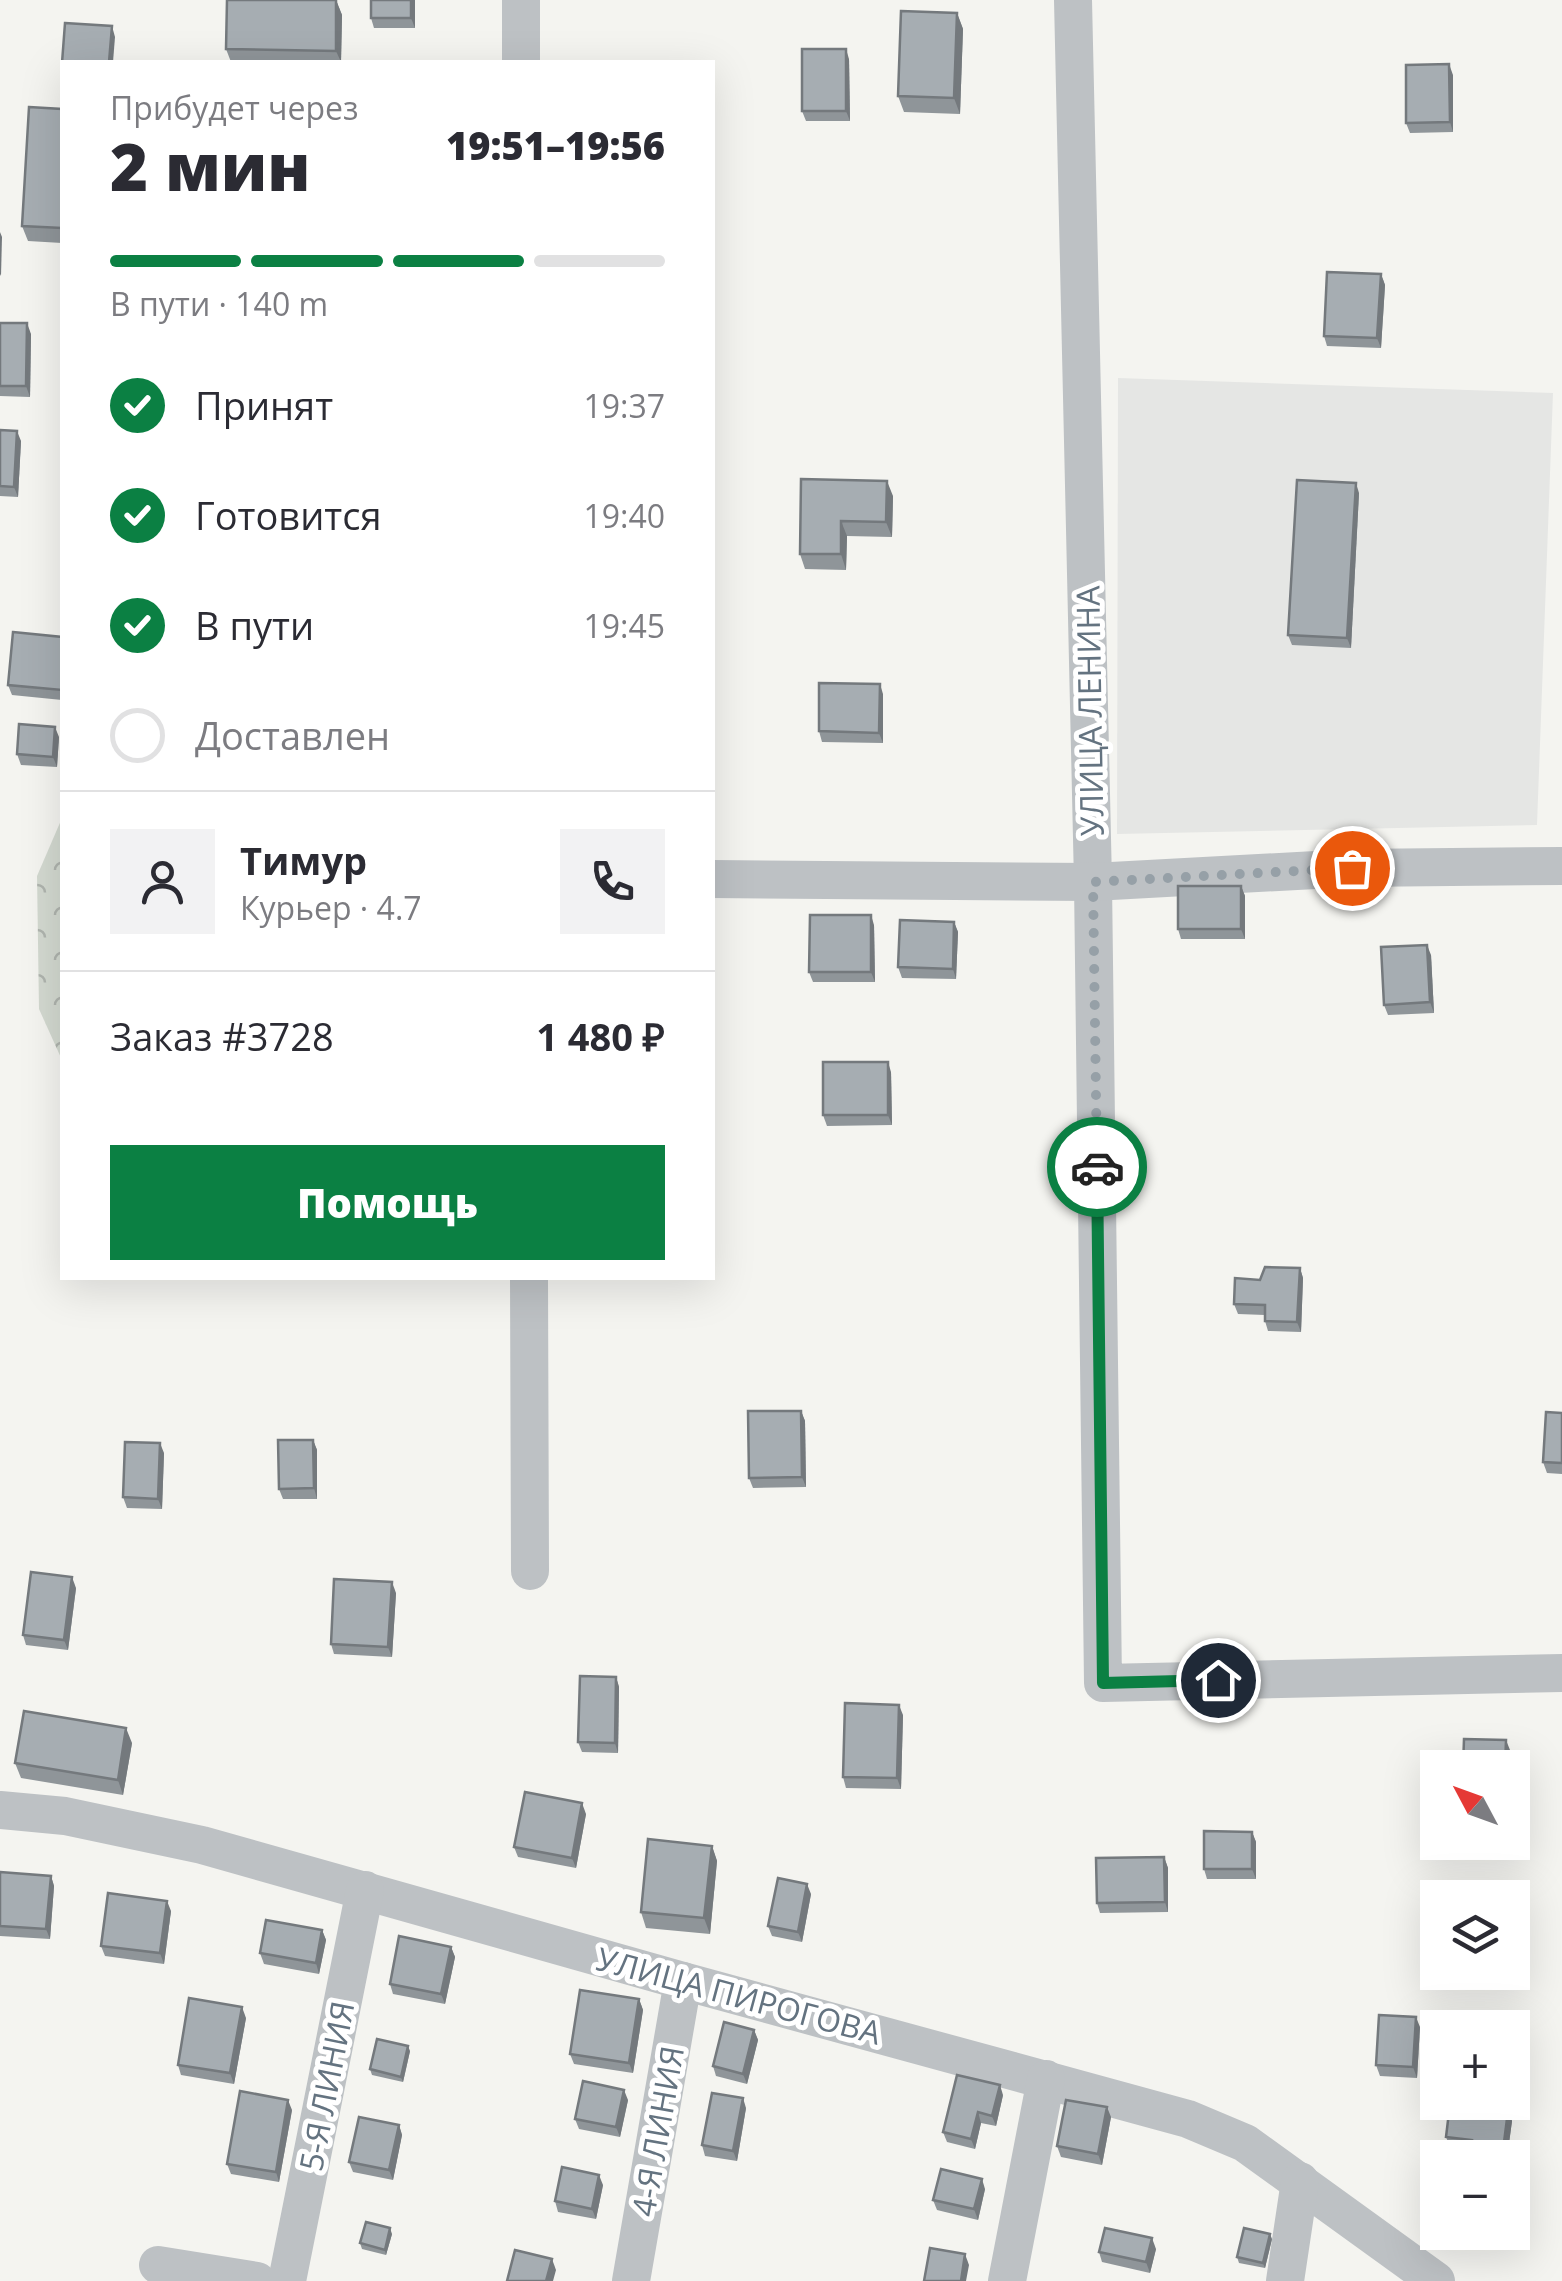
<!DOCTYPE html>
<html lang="ru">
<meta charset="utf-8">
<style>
:root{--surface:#fff;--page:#f2f2f3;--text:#2b2b33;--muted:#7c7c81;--line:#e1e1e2;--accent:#0b8043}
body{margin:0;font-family:"Open Sans",sans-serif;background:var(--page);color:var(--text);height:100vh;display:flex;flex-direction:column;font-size:38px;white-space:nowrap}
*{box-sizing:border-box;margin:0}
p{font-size:32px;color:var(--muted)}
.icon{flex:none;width:55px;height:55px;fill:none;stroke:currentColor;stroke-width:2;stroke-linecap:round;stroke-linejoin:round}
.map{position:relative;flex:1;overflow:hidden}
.details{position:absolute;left:60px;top:60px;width:655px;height:1220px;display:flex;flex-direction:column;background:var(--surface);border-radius:0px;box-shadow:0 10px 40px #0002}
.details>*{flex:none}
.needle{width:65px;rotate:311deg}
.tools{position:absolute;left:1420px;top:1750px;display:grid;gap:20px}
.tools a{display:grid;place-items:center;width:110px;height:110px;border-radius:0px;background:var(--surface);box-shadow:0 10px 40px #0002;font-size:50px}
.pin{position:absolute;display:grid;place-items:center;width:85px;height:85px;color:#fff;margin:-42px;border:5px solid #fff;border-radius:50%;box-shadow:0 2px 10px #0007}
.courier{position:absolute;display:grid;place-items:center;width:100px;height:100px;margin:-50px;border:8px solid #0b8043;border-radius:50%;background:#fff;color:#222;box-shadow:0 2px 12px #0007}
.headline em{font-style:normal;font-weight:800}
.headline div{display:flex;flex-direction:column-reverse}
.headline{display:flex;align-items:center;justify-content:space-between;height:170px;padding:0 50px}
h1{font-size:65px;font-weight:800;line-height:75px}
.bar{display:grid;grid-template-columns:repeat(4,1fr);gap:15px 10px;align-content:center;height:120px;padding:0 50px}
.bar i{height:12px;border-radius:8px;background:var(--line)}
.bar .active{background:var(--accent)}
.bar p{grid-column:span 4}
.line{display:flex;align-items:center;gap:25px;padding:0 50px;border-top:2px solid var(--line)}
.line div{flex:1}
.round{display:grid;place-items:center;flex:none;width:105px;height:105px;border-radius:0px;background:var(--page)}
ol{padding:0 50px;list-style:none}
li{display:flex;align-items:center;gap:30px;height:110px}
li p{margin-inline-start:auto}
li .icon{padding:10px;border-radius:50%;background:var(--accent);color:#fff;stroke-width:4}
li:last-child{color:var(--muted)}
li i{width:55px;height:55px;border:5px solid var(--line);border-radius:50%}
.action{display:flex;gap:20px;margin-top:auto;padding:20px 50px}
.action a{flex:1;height:115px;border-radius:0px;background:var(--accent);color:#fff;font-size:40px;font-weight:800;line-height:115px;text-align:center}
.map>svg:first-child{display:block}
.built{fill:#e5e6e4}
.forest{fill:url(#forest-crowns)}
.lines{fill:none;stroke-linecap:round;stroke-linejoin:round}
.minor{stroke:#bdc1c4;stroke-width:38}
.wall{fill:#8f9599}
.shaded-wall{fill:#74797d}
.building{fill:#a6adb2;stroke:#74797d;stroke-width:2.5}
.done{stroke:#96a0a7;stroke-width:10;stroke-dasharray:0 18}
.route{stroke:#0b8043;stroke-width:12}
.labels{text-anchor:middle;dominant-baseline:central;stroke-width:10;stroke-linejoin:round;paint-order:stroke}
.street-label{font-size:32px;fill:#647380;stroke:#fff}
</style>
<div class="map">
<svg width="1562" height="2281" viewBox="0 0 1562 2281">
<defs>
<pattern id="forest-crowns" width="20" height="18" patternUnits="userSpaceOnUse" patternTransform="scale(2.5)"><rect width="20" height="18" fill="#d3d9d0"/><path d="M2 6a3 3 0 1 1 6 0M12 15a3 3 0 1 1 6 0" fill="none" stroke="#afb4ae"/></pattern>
</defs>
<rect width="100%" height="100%" fill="#f4f4f0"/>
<!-- built -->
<path class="built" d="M 1118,378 L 1553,393 L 1537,825 L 1117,834 Z"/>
<!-- forest -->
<path class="forest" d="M 62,818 L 62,1060 L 39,1009 L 37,876 Z"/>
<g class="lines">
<!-- minor -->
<g class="minor">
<path d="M 521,0 L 521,62"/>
<path d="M 1073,0 L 1093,882 L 1103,1683 L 1562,1673"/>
<path d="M 712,879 L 1093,882 L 1352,868 L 1562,866"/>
<path d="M 529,1278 L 530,1571"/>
<path d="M 0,1810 L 65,1816 L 202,1845 L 683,1981 L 1188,2119 L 1245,2143 L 1436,2281"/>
<path d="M 158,2265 L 257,2281"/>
<path d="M 287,2281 L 365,1890"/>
<path d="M 631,2281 L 683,1981"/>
<path d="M 1007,2281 L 1046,2079"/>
<path d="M 1285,2281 L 1300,2181"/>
</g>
</g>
<!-- wall -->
<g class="wall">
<path d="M 336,0 L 342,15 L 341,62 L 231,62 L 226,49 Z"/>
<path d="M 415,0 L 415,28 L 374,28 L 371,18 Z"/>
<path d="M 957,13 L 963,29 L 960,114 L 904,112 L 898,96 Z"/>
<path d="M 849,59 L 850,121 L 806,121 L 802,111 Z"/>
<path d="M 1453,75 L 1453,132 L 1410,133 L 1406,123 Z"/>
<path d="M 62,109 L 62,243 L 28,241 L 22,226 Z"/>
<path d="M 1381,274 L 1385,285 L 1381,348 L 1327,346 L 1324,336 Z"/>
<path d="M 0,323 L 31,334 L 30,397 L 0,396 Z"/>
<path d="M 0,430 L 21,441 L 18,497 L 0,496 Z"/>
<path d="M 801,479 L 893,496 L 892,537 L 847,536 L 846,570 L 805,569 L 800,554 Z"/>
<path d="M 1359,493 L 1351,648 L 1292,645 L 1288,635 Z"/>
<path d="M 62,637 L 62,700 L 12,695 L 8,685 Z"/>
<path d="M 883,694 L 883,743 L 822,742 L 819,731 Z"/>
<path d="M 59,737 L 57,767 L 21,765 L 17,754 Z"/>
<path d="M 1241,886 L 1245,896 L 1245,939 L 1181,939 L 1178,929 Z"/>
<path d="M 954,922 L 958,932 L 956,979 L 902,978 L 898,967 Z"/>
<path d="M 874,925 L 875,982 L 813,982 L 809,972 Z"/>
<path d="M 1431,955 L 1434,1013 L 1388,1015 L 1384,1005 Z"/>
<path d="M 891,1072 L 892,1125 L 827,1126 L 823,1115 Z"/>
<path d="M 1300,1268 L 1303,1278 L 1301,1332 L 1268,1331 L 1265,1321 L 1265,1315 L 1238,1314 L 1234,1304 L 1260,1280 Z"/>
<path d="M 801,1411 L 805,1421 L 806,1487 L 753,1488 L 749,1478 Z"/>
<path d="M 1562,1413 L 1562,1474 L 1547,1473 L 1543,1462 Z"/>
<path d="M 313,1440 L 317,1450 L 317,1499 L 283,1499 L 279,1489 Z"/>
<path d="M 164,1453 L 162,1509 L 127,1508 L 123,1497 Z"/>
<path d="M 76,1588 L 68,1650 L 26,1645 L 23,1635 Z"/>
<path d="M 396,1593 L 392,1657 L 334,1654 L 331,1644 Z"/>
<path d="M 616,1677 L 619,1687 L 618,1753 L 582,1752 L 578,1742 Z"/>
<path d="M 903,1715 L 901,1789 L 846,1788 L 843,1777 Z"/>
<path d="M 132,1743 L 123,1795 L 21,1778 L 15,1763 Z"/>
<path d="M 586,1814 L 576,1868 L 518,1857 L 514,1847 Z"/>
<path d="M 1252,1832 L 1256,1842 L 1256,1879 L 1207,1879 L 1204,1869 Z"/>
<path d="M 712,1846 L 717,1861 L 710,1934 L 646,1928 L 641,1912 Z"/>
<path d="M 1164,1857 L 1168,1868 L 1168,1912 L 1100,1913 L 1097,1903 Z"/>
<path d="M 0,1872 L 51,1876 L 54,1886 L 50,1939 L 0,1936 Z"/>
<path d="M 811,1894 L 802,1942 L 772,1936 L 768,1926 Z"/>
<path d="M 171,1911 L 164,1964 L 105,1956 L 101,1946 Z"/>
<path d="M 322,1930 L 326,1940 L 319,1974 L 264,1964 L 260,1953 Z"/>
<path d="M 451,1947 L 455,1957 L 445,2004 L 393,1994 L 390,1984 Z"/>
<path d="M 639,1999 L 643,2010 L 633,2073 L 574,2064 L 570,2054 Z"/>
<path d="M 246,2018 L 234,2084 L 181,2075 L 178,2065 Z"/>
<path d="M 1420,2027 L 1417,2078 L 1380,2076 L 1376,2065 Z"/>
<path d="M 754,2030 L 758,2040 L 747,2084 L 716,2076 L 713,2066 Z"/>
<path d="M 410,2051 L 403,2082 L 372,2075 L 370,2069 Z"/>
<path d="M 1003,2095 L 996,2126 L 981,2123 L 975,2149 L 947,2142 L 943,2132 Z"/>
<path d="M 628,2100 L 620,2137 L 579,2129 L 575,2119 Z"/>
<path d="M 746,2108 L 737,2161 L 705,2156 L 702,2145 Z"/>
<path d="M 292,2110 L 279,2182 L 231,2174 L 227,2164 Z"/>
<path d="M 1508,2111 L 1512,2121 L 1507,2158 L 1470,2158 L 1471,2150 L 1450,2147 L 1446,2137 Z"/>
<path d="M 1111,2117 L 1102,2165 L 1061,2157 L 1057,2146 Z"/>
<path d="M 399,2125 L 402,2135 L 393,2180 L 353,2172 L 349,2162 Z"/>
<path d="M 603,2185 L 596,2219 L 558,2212 L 555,2201 Z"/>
<path d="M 985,2189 L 978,2220 L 937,2210 L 933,2200 Z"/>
<path d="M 392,2234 L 386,2255 L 362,2249 L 360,2243 Z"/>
<path d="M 1272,2239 L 1265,2268 L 1239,2263 L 1237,2257 Z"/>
<path d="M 1156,2249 L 1150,2273 L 1102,2262 L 1099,2252 Z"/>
</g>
<!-- shaded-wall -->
<g class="shaded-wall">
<path d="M 336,0 L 342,15 L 341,62 L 336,51 Z"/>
<path d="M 411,0 L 415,0 L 415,28 L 411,18 Z"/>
<path d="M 957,13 L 963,29 L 960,114 L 954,98 Z"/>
<path d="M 112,26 L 115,37 L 113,62 L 109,62 Z"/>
<path d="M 846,49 L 849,59 L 850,121 L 846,111 Z"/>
<path d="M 1449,64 L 1453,75 L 1453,132 L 1450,122 Z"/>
<path d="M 0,232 L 2,237 L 1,276 L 0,274 Z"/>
<path d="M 1381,274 L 1385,285 L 1381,348 L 1377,338 Z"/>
<path d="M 27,323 L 31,334 L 30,397 L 26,386 Z"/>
<path d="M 17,431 L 21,441 L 18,497 L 14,487 Z"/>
<path d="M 887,481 L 893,496 L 892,537 L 886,522 Z"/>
<path d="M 1356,483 L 1359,493 L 1351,648 L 1347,638 Z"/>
<path d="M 841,521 L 847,536 L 846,570 L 841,554 Z"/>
<path d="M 880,684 L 883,694 L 883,743 L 879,733 Z"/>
<path d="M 55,727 L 59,737 L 57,767 L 53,757 Z"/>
<path d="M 1241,886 L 1245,896 L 1245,939 L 1241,929 Z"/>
<path d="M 871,915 L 874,925 L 875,982 L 871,972 Z"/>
<path d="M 954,922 L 958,932 L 956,979 L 953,969 Z"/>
<path d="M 1427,945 L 1431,955 L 1434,1013 L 1430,1002 Z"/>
<path d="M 888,1062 L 891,1072 L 892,1125 L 888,1115 Z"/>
<path d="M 1300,1268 L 1303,1278 L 1301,1332 L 1297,1322 Z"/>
<path d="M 801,1411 L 805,1421 L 806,1487 L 802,1477 Z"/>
<path d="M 313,1440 L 317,1450 L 317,1499 L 314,1488 Z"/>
<path d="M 160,1443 L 164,1453 L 162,1509 L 158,1499 Z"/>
<path d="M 72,1577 L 76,1588 L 68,1650 L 64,1640 Z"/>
<path d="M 392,1582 L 396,1593 L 392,1657 L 388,1647 Z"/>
<path d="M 616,1677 L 619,1687 L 618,1753 L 615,1743 Z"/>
<path d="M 899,1705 L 903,1715 L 901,1789 L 897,1778 Z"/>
<path d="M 126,1728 L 132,1743 L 123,1795 L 118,1780 Z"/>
<path d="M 1506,1740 L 1510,1750 L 1509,1768 L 1505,1768 Z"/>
<path d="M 582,1803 L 586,1814 L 576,1868 L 572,1858 Z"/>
<path d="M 1252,1832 L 1256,1842 L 1256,1879 L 1252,1869 Z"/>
<path d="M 712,1846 L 717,1861 L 710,1934 L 704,1918 Z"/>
<path d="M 1164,1857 L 1168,1868 L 1168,1912 L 1165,1902 Z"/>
<path d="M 51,1876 L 54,1886 L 50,1939 L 46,1929 Z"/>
<path d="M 807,1884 L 811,1894 L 802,1942 L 798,1932 Z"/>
<path d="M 167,1901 L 171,1911 L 164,1964 L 160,1953 Z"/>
<path d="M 322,1930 L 326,1940 L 319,1974 L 316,1963 Z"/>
<path d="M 451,1947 L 455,1957 L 445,2004 L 441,1994 Z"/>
<path d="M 639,1999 L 643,2010 L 633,2073 L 629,2063 Z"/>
<path d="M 242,2007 L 246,2018 L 234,2084 L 230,2073 Z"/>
<path d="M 1416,2017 L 1420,2027 L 1417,2078 L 1413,2067 Z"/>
<path d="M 754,2030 L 758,2040 L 747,2084 L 743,2074 Z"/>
<path d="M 408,2046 L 410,2051 L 403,2082 L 401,2077 Z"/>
<path d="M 1000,2085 L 1003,2095 L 996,2126 L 992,2116 Z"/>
<path d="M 624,2090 L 628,2100 L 620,2137 L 616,2127 Z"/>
<path d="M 743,2098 L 746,2108 L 737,2161 L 733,2151 Z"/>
<path d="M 288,2100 L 292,2110 L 279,2182 L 276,2172 Z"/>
<path d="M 1107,2107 L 1111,2117 L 1102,2165 L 1098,2154 Z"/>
<path d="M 1508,2111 L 1512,2121 L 1507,2158 L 1502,2158 Z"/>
<path d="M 978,2112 L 981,2123 L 975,2149 L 971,2139 Z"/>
<path d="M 399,2125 L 402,2135 L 393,2180 L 389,2170 Z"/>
<path d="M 599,2175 L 603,2185 L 596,2219 L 592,2209 Z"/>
<path d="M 982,2179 L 985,2189 L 978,2220 L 974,2209 Z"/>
<path d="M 390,2228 L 392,2234 L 386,2255 L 385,2250 Z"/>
<path d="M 1270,2234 L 1272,2239 L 1265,2268 L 1263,2263 Z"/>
<path d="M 1152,2238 L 1156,2249 L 1150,2273 L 1146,2262 Z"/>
<path d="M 965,2254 L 969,2265 L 966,2281 L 961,2281 Z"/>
<path d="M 552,2259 L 556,2270 L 553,2281 L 546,2281 Z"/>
</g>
<!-- building -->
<g class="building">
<path d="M 227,0 L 336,0 L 336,51 L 226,49 Z"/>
<rect x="371" y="0" width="40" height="18"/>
<path d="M 901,11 L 957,13 L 954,98 L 898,96 Z"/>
<path d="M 65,23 L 112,26 L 109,62 L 62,63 Z"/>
<rect x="802" y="49" width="44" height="62"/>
<path d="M 1449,64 L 1450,122 L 1406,123 L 1406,65 Z"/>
<path d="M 29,107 L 62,109 L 62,228 L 22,226 Z"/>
<path d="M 1327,272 L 1381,274 L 1377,338 L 1324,336 Z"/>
<path d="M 0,323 L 27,323 L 26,386 L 0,386 Z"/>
<path d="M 0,430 L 17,431 L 14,487 L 0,486 Z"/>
<path d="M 801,479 L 887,481 L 886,522 L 841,521 L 841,554 L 800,554 Z"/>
<path d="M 1297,480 L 1356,483 L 1347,638 L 1288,635 Z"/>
<path d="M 13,632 L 62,637 L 62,690 L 8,685 Z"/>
<path d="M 819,683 L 880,684 L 879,733 L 819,731 Z"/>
<path d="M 19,724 L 55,727 L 53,757 L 17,754 Z"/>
<rect x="1178" y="886" width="63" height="43"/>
<path d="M 810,915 L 871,915 L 871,972 L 809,972 Z"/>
<path d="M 900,920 L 954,922 L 953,969 L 898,967 Z"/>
<path d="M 1427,945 L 1430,1002 L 1384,1005 L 1381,947 Z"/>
<rect x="823" y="1062" width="65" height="53"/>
<path d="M 1265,1267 L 1300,1268 L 1297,1322 L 1265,1321 L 1265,1305 L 1234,1304 L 1235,1278 L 1260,1280 Z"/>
<path d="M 748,1411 L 801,1411 L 802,1477 L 749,1478 Z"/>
<path d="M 1546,1412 L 1562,1413 L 1562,1463 L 1543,1462 Z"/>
<path d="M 278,1440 L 313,1440 L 314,1488 L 279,1489 Z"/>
<path d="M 125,1442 L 160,1443 L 158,1499 L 123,1497 Z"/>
<path d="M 31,1572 L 72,1577 L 64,1640 L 23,1635 Z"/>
<path d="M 334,1579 L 392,1582 L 388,1647 L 331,1644 Z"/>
<path d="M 580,1676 L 616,1677 L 615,1743 L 578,1742 Z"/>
<path d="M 845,1703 L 899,1705 L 897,1778 L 843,1777 Z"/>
<path d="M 24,1711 L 126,1728 L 118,1780 L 15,1763 Z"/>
<path d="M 1464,1739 L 1506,1740 L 1505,1768 L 1463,1768 Z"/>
<path d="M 525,1792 L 582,1803 L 572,1858 L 514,1847 Z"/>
<path d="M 1204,1831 L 1252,1832 L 1252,1869 L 1204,1869 Z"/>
<path d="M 648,1839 L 712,1846 L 704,1918 L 641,1912 Z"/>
<path d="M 1164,1857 L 1165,1902 L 1097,1903 L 1096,1858 Z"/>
<path d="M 0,1872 L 51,1876 L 46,1929 L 0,1926 Z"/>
<path d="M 778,1878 L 807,1884 L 798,1932 L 768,1926 Z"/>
<path d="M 108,1893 L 167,1901 L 160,1953 L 101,1946 Z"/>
<path d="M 266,1920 L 322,1930 L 316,1963 L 260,1953 Z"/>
<path d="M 399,1936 L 451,1947 L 441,1994 L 390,1984 Z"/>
<path d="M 580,1990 L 639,1999 L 629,2063 L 570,2054 Z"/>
<path d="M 189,1998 L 242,2007 L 230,2073 L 178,2065 Z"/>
<path d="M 1379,2015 L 1416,2017 L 1413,2067 L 1376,2065 Z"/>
<path d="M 724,2022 L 754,2030 L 743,2074 L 713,2066 Z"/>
<path d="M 377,2039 L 408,2046 L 401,2077 L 370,2069 Z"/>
<path d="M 957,2075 L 1000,2085 L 992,2116 L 978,2112 L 971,2139 L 943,2132 Z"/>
<path d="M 583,2081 L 624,2090 L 616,2127 L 575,2119 Z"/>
<path d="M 240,2091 L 288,2100 L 276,2172 L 227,2164 Z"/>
<path d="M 712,2093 L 743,2098 L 733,2151 L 702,2145 Z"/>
<path d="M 1066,2100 L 1107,2107 L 1098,2154 L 1057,2146 Z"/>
<path d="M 1450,2104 L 1508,2111 L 1502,2158 L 1470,2158 L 1472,2140 L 1446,2137 Z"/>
<path d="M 359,2117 L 399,2125 L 389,2170 L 349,2162 Z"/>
<path d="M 562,2167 L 599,2175 L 592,2209 L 555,2201 Z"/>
<path d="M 941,2169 L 982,2179 L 974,2209 L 933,2200 Z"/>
<path d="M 366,2222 L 390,2228 L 385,2250 L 360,2243 Z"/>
<path d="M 1105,2228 L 1152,2238 L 1146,2262 L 1099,2252 Z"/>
<path d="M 1244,2228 L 1270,2234 L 1263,2263 L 1237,2257 Z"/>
<path d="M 930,2248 L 965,2254 L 961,2281 L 924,2281 Z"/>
<path d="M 515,2250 L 552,2259 L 546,2281 L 507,2281 Z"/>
</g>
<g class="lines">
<!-- done -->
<path class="done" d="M 1097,1167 L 1093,882 L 1352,868"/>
<!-- route -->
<path class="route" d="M 1097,1167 L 1103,1683 L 1218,1680"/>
</g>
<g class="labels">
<!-- street labels -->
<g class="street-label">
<text transform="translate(1089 711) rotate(-91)">УЛИЦА ЛЕНИНА</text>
<text transform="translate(739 1995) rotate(15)">УЛИЦА ПИРОГОВА</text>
<text transform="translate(326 2086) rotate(-79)">5-Я ЛИНИЯ</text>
<text transform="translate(657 2131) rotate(-80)">4-Я ЛИНИЯ</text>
</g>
</g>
</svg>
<div class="tools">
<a><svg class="needle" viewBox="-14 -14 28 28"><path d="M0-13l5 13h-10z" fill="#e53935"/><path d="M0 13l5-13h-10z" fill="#7c7c81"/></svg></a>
<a><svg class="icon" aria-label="layers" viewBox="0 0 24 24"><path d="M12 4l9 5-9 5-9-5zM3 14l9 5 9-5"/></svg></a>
<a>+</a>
<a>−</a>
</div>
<div class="pin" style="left:1352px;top:868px;background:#ea580c"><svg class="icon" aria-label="bag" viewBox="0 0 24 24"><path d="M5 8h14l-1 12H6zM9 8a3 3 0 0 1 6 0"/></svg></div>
<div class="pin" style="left:1218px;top:1680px;background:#1f2937"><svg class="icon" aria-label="home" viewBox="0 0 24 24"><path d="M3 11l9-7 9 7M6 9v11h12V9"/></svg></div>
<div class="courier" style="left:1097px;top:1167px"><svg class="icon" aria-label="car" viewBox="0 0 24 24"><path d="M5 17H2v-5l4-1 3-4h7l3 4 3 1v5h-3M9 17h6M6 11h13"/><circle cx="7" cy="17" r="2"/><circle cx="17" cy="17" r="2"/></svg></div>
<section class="details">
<div class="headline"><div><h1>2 мин</h1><p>Прибудет через</p></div><em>19:51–19:56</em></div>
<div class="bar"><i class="active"></i><i class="active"></i><i class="active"></i><i></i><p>В пути · 140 m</p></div>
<ol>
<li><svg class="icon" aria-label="check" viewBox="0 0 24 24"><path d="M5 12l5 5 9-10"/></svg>Принят<p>19:37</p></li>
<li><svg class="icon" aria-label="check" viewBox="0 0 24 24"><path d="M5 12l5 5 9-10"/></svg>Готовится<p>19:40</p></li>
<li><svg class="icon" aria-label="check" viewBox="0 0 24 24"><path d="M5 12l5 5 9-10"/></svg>В пути<p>19:45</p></li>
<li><i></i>Доставлен</li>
</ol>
<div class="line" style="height:180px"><a class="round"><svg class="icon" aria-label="person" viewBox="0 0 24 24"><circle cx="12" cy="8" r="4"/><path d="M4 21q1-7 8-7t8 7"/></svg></a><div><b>Тимур</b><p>Курьер · 4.7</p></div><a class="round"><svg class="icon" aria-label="phone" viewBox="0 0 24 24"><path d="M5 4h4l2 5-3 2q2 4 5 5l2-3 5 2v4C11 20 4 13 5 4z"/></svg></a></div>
<div class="line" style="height:130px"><div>Заказ #3728</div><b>1 480 ₽</b></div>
<div class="action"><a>Помощь</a></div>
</section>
</div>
